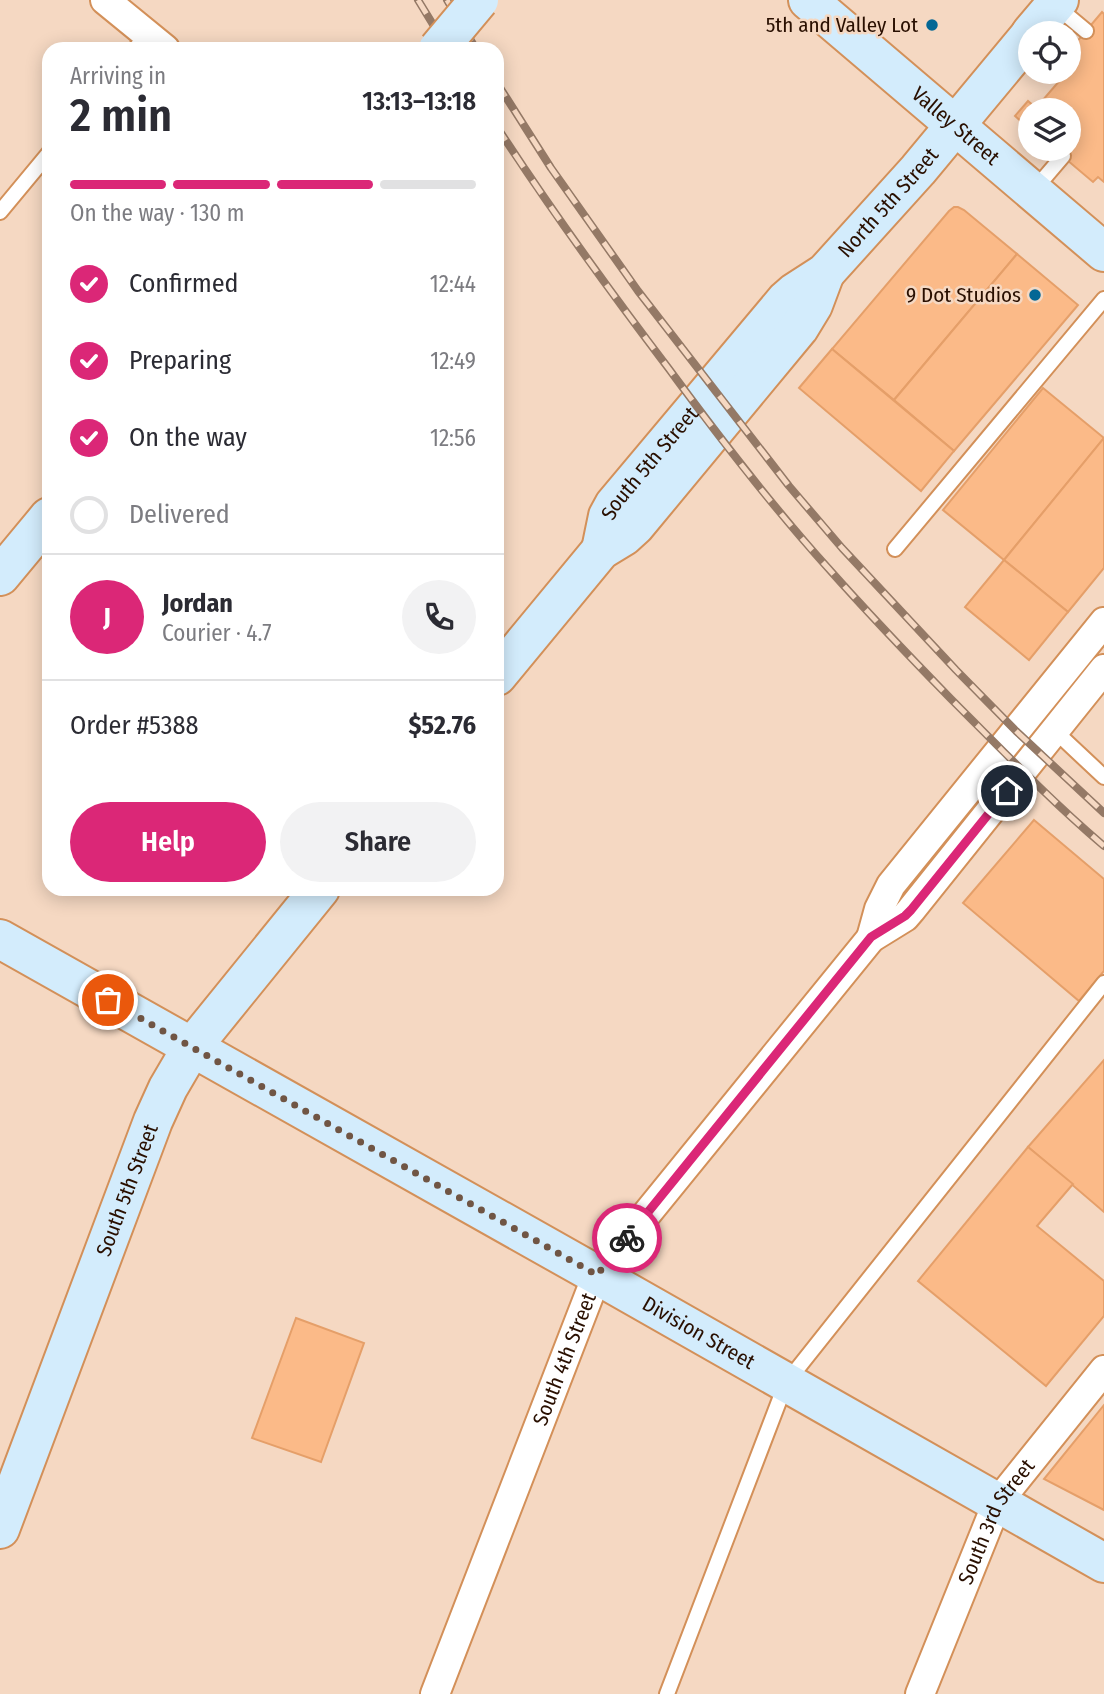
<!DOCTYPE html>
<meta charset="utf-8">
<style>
:root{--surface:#fff;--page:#f2f2f3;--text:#2b2b33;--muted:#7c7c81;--line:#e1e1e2;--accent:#db2777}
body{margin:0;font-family:"Fira Sans Condensed",sans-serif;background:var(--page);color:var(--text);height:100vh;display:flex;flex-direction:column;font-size:26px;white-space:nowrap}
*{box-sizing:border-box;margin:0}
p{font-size:23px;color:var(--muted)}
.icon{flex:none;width:38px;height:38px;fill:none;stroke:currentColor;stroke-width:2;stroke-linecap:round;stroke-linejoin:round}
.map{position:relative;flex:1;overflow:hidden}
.drawer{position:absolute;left:42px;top:42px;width:462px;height:854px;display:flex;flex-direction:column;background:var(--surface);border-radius:21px;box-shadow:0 4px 18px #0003}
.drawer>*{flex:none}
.fabs{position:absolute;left:1018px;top:21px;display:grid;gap:14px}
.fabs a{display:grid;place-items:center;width:63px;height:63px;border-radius:50%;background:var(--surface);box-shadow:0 4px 18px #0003;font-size:35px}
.pin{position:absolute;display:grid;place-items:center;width:60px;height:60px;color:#fff;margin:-30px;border:4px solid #fff;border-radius:50%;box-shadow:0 2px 7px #0007}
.courier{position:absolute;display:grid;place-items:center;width:70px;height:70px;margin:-35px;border:5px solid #db2777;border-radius:50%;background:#fff;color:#222;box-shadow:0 2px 9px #0007}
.headline em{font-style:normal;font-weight:600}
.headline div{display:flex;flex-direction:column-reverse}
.headline{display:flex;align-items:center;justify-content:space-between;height:119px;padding:0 28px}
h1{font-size:46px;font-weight:600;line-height:52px}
.bar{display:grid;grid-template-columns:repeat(4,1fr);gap:10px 7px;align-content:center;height:84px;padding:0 28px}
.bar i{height:9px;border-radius:5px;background:var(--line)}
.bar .current{background:var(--accent)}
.bar p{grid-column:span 4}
.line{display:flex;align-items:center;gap:18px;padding:0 28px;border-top:2px solid var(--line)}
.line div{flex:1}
.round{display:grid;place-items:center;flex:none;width:74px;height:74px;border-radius:37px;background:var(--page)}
ol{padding:0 28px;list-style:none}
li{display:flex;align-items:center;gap:21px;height:77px}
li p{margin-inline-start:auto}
li .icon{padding:7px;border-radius:50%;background:var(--accent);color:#fff;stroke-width:4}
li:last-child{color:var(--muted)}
li i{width:38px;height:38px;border:4px solid var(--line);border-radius:50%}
.primary-button{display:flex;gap:14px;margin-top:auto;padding:14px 28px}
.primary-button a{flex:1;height:80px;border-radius:42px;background:var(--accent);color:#fff;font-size:28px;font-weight:600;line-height:80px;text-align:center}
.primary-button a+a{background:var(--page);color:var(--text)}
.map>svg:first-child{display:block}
.building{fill:#fbba88;stroke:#e59f69;stroke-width:2}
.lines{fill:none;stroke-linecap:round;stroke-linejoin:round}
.lane-casing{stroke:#d39059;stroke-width:18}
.street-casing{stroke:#d39059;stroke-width:32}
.secondary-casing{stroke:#d39059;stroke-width:42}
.lane{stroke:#fff;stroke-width:14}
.street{stroke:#fff;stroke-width:28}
.secondary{stroke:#d3ecfc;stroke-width:38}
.rail-casing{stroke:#947966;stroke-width:8}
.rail{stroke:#f5d8c2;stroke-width:5;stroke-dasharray:16;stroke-linecap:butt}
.secondary-bridge-casing{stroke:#d39059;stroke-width:42;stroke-linecap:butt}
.secondary-bridge{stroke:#d3ecfc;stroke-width:38}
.done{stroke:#705544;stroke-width:7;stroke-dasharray:0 12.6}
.route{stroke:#db2777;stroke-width:9}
.poi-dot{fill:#036795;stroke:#f5d8c2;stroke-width:2.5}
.labels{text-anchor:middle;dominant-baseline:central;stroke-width:5;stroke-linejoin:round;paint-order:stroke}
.poi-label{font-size:21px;fill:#290f00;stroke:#f5d8c2;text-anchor:end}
.street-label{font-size:21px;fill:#290f00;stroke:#f5d8c2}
</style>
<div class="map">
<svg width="1104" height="1694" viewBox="0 0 1104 1694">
<rect width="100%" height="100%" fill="#f5d8c2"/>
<!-- building -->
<g class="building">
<path d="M 1102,12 L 1104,14 L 1104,182 L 1098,177 L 1093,182 L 1054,149 L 1069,149 L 1069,110 L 1031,110 L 1031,130 L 1015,116 L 1028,101 L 1036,108 L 1067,72 L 1069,72 L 1069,69 L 1078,59 L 1069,51 Z"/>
<path d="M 954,207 L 958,207 L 964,210 L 1017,254 L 894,400 L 832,349 L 949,211 Z"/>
<path d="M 1017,254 L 1078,305 L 954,451 L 894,400 Z"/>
<path d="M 832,349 L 954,451 L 921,491 L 799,388 Z"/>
<path d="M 1043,388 L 1104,438 L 1004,560 L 943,510 Z"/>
<path d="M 1104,438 L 1104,568 L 1068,612 L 1004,560 Z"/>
<path d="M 1004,560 L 1068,612 L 1029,660 L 965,607 Z"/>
<path d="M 1034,820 L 1104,879 L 1104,971 L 1079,1001 L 963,903 Z"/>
<path d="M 1104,1060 L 1104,1212 L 1028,1147 Z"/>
<path d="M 1028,1147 L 1073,1184 L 1037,1226 L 1104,1281 L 1104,1316 L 1046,1386 L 918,1281 Z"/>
<path d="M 296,1318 L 364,1343 L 321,1462 L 252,1438 Z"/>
<path d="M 1104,1405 L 1104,1510 L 1044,1479 Z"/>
</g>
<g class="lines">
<defs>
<g id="lane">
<path d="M 1056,6 L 1086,31"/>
<path d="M 135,49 L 147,34"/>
<path d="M 1034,190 L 1063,156"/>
<path d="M 0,212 L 49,153"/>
<path d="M 895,549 L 1104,299"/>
<path d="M 1055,731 L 1104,777"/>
<path d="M 667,1694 L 786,1383 L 1104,983"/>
</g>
<g id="street">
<path d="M 105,0 L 165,49"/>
<path d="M 871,938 L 879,909 L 891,885 L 1104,622"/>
<path id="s1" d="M 435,1694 L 597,1275 L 871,938 L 905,917 L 911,910 L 1104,669"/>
<path id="s2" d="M 920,1694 L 997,1503 L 1104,1370"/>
</g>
<g id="secondary">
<path id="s3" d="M 808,0 L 1104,252"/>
<path d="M 1031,33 L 1059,0"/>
<path id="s4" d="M 601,550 L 608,516 L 614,505 L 786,300 L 794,293 L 825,273 L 918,170 L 1031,34"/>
<path d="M 0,576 L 49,517"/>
<path d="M 497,676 L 601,550 L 624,536 L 635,526 L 799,328 L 813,305 L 825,273"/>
<path id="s5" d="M 0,939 L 597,1275 L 1104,1563"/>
<path id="s6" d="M 0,1529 L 153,1121 L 168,1088 L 192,1047 L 320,889"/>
</g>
</defs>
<!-- lane casing -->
<use href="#lane" class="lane-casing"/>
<!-- street casing -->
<use href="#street" class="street-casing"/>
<!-- secondary casing -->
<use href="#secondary" class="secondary-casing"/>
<!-- lane -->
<use href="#lane" class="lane"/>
<!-- street -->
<use href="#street" class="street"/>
<!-- secondary -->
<use href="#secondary" class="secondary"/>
<defs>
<g id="rail">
<path d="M 418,0 L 448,49"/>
<path d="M 447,0 L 476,49"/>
<path d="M 497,83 L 551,168 L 638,291 L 789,486 L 842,548 L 956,670 L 1016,731 L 1104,813"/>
<path d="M 497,127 C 551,210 609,290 669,369 C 719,437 771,505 828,568 C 868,613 909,656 951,699 C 1001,749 1050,800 1104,846"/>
</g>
</defs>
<!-- rail casing -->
<use href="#rail" class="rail-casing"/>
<!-- rail -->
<use href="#rail" class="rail"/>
<defs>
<path id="secondary-bridge" d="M 438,49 L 479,0"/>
</defs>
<!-- secondary-bridge casing -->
<use href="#secondary-bridge" class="secondary-bridge-casing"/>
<!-- secondary-bridge -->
<use href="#secondary-bridge" class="secondary-bridge"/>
</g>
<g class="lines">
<!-- done -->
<path class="done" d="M 108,1000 L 597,1275 L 627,1238"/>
<!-- route -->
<path class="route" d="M 627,1238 L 871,937 L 905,916 L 911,910 L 1007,791"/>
</g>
<!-- markers -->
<g class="poi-dot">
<circle cx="932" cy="25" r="7"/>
<circle cx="1035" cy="295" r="7"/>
</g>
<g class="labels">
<!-- poi labels -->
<g class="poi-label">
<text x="918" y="25">5th and Valley Lot</text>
<text x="1021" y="295">9 Dot Studios</text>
</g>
<!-- street labels -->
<g class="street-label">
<text stroke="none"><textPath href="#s3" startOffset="194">Valley Street</textPath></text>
<text stroke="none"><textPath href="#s4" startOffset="457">North 5th Street</textPath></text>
<text stroke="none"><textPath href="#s4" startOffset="102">South 5th Street</textPath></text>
<text stroke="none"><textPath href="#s6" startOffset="362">South 5th Street</textPath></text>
<text stroke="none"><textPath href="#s5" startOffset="802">Division Street</textPath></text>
<text stroke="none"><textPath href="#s1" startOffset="359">South 4th Street</textPath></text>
<text stroke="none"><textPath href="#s2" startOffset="189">South 3rd Street</textPath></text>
</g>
</g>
</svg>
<div class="fabs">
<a><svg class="icon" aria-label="locate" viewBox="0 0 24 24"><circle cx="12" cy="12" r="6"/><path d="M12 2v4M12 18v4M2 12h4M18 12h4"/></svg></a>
<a><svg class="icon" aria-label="layers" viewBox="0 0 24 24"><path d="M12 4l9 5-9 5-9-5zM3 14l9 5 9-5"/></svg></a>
</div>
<div class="pin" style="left:108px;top:1000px;background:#ea580c"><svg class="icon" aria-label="bag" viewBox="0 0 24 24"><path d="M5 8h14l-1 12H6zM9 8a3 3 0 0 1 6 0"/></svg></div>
<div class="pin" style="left:1007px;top:791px;background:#1f2937"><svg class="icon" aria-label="home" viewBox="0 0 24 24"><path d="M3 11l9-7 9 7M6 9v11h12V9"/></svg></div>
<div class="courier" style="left:627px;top:1238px"><svg class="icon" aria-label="bike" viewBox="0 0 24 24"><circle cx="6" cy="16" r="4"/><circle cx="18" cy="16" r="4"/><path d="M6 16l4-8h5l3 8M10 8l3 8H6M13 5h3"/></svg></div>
<section class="drawer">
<div class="headline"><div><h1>2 min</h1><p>Arriving in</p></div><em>13:13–13:18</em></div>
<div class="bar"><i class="current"></i><i class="current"></i><i class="current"></i><i></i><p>On the way · 130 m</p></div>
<ol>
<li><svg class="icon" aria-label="check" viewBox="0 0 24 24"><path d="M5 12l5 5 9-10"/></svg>Confirmed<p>12:44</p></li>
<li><svg class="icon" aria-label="check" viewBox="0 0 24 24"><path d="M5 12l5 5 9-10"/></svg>Preparing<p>12:49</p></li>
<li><svg class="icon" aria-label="check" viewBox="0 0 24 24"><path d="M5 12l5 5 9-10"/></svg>On the way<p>12:56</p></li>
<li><i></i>Delivered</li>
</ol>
<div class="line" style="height:126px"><b class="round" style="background:var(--accent);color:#fff">J</b><div><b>Jordan</b><p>Courier · 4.7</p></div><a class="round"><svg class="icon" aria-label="phone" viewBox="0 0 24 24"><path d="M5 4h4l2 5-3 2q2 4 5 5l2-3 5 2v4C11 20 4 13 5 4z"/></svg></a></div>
<div class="line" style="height:91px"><div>Order #5388</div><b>$52.76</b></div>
<div class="primary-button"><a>Help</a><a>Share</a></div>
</section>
</div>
